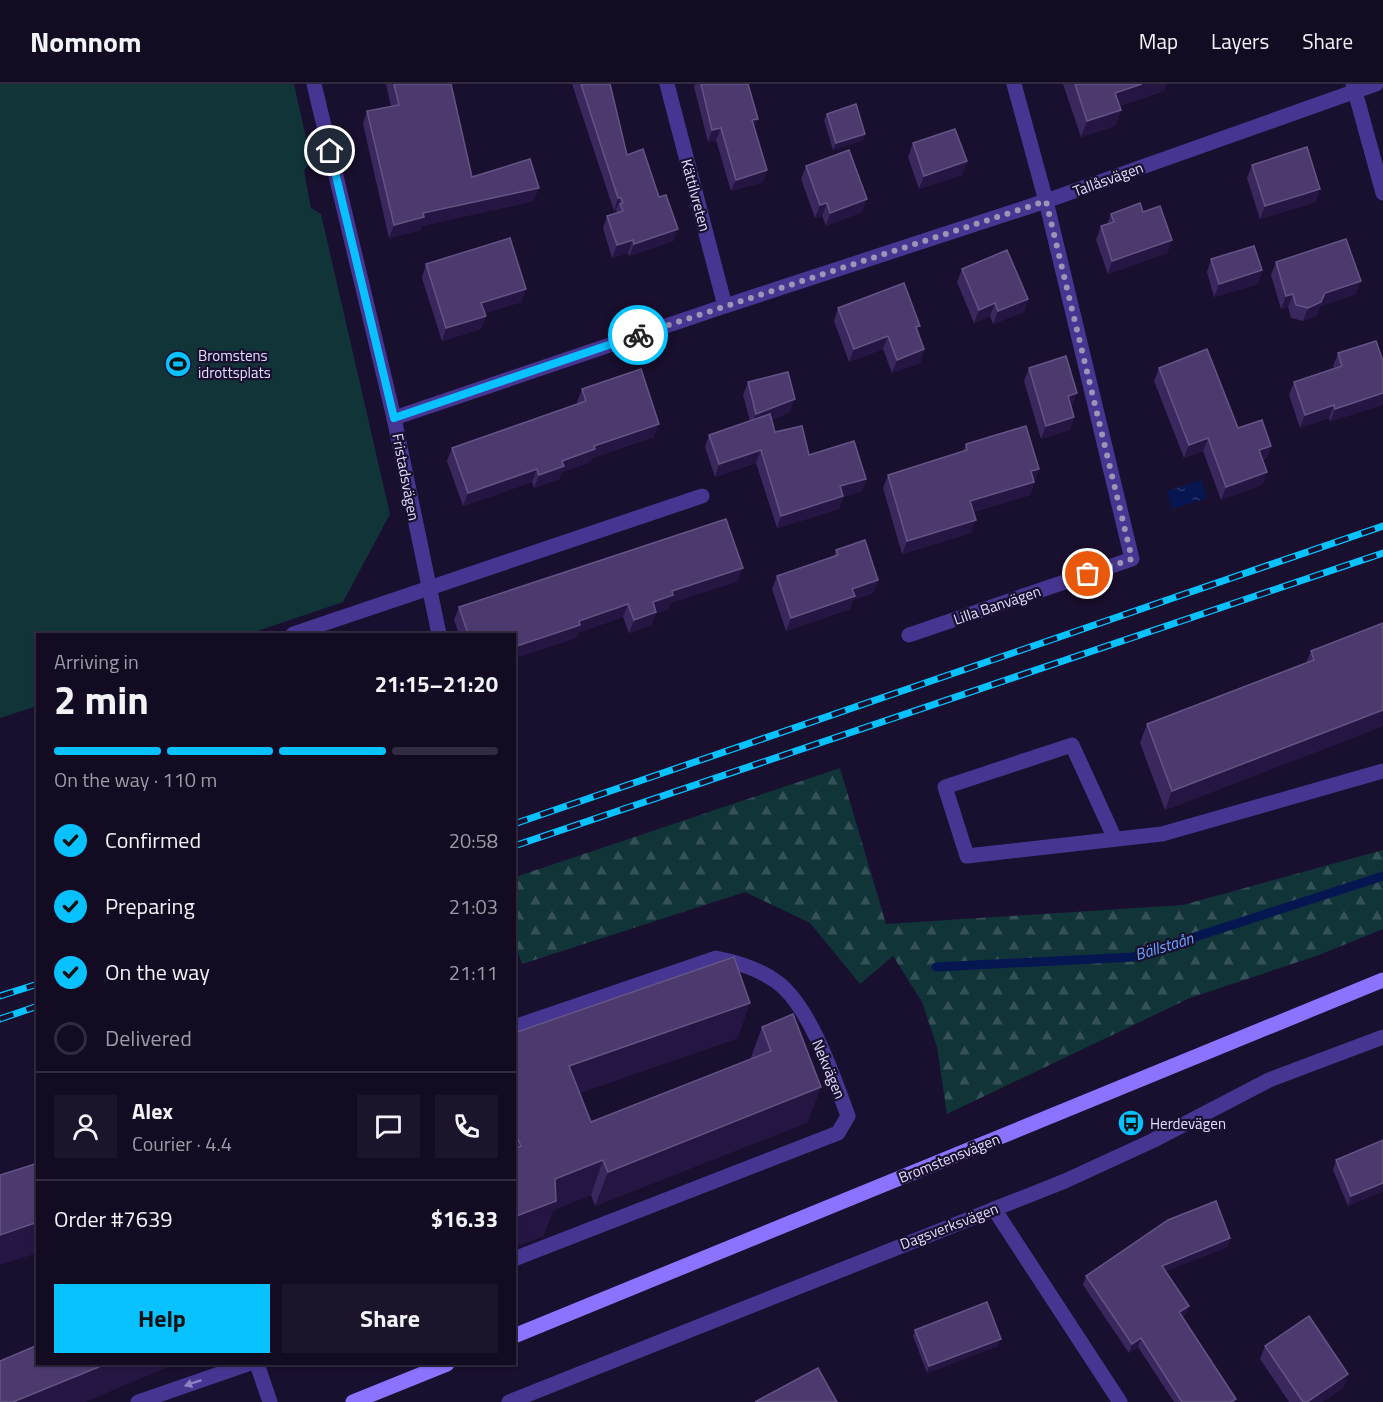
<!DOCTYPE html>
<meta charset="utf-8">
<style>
:root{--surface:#130b22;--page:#1c142a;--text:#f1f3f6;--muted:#9d9ba5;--line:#322b40;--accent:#08c1ff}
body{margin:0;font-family:"Titillium Web",sans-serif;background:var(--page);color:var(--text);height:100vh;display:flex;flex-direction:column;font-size:22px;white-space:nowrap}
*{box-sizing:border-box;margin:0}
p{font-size:20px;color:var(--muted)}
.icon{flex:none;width:33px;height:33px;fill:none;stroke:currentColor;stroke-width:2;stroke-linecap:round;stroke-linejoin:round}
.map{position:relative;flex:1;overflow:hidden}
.drawer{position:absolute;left:36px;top:549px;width:480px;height:732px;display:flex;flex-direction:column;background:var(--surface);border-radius:0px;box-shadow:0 2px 4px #0004,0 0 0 2px var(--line)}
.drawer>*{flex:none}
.pin{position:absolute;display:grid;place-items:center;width:51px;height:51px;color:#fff;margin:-26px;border:3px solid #fff;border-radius:50%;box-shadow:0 2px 6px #0007}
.courier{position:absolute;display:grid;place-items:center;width:60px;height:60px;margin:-30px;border:4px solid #08c1ff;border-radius:50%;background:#fff;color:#222;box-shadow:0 2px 8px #0007}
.head em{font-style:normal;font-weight:700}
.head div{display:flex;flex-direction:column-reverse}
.head{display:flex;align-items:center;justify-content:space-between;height:102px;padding:0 18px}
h1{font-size:39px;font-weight:700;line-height:45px}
.bar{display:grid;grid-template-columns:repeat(4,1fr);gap:9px 6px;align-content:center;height:72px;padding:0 18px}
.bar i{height:8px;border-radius:4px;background:var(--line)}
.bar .current{background:var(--accent)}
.bar p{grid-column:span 4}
.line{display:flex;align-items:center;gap:15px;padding:0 18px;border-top:2px solid var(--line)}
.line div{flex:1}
.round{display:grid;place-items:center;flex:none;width:63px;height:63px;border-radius:0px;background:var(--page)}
ol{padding:0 18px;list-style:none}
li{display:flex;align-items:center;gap:18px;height:66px}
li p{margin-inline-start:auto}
li .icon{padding:6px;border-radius:50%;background:var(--accent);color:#111;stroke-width:4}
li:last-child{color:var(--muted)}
li i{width:33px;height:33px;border:3px solid var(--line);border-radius:50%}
.cta{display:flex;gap:12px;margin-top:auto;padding:12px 18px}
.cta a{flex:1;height:69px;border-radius:0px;background:var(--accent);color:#111;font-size:24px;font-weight:700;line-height:69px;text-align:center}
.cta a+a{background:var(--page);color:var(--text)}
header{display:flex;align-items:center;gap:36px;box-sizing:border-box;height:84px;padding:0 30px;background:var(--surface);border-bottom:2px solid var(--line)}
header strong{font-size:28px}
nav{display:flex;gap:33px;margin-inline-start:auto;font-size:21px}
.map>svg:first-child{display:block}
.grass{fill:#113439}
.forest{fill:url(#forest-firs)}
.water{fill:url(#water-ripples)}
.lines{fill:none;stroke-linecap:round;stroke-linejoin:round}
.stream{stroke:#051651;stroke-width:9}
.lane{stroke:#473691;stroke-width:15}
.street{stroke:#473691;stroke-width:15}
.secondary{stroke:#8c73ff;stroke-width:15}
.rail-casing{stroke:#08c1ff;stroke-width:7}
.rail{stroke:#190f2e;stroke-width:4.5;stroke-dasharray:14;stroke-linecap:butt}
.wall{fill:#3a275d}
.shaded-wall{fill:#251543}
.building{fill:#4c3a6f;stroke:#645485;stroke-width:1.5}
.oneway{fill:#8e81c2}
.done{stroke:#9e94b6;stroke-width:6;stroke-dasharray:0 10.8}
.route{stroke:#08c1ff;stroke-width:8}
.labels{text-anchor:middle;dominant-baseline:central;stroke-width:4.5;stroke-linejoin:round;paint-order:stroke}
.street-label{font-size:15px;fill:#e5dcff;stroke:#190f2e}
.poi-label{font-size:15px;fill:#e5dcff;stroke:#190f2e;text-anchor:start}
.water-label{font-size:16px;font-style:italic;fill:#6aa4ff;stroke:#190f2e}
</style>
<header>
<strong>Nomnom</strong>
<nav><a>Map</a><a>Layers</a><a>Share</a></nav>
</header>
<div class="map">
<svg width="1383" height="1318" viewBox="0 0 1383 1318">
<defs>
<pattern id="forest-firs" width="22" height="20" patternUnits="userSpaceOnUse" patternTransform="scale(1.5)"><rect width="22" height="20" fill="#113439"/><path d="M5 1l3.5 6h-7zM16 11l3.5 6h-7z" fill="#345157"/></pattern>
<pattern id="water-ripples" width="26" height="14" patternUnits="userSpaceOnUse" patternTransform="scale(1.5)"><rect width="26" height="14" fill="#051651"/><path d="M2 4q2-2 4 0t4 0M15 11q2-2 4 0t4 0" fill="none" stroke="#29376b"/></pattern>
</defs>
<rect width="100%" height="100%" fill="#190f2e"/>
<!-- grass -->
<path class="grass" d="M 0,0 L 294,0 L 311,76 L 304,87 L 311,124 L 321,130 L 390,430 L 343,518 L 249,550 L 38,550 L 37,622 L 0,634 Z"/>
<!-- forest -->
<path class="forest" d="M 840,684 L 886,840 L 1183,821 L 1383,766 L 1383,845 L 1319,871 L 1190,914 L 947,1030 L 937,963 L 922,918 L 893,872 L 860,900 L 810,839 L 745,808 L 522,880 L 515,860 L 515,793 Z"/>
<!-- water -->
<path class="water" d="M 1201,396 L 1207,414 L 1172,425 L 1167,407 Z"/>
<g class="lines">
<!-- stream -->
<path class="stream" d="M 936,883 L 1133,873 L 1383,792"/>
<!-- lane -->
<path class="lane" d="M 1115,755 L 1072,661 L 945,703 L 967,772 L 1162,750 L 1383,687"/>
<!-- street -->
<g class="street">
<path d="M 314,0 L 394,334 L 439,550"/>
<path d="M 667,0 L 725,222"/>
<path d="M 1353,0 L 1383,109"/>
<path d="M 394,334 L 725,222 L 1046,117 L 1376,0"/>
<path d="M 293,550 L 702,412"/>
<path d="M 909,551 L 1132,475 L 1046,117 L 1014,0"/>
<path d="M 514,943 L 716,874 C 737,878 759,885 777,898 C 810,922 834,994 848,1032 L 838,1049 L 514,1175"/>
<path d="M 994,1125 L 1120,1318"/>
<path d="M 257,1280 L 270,1318"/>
<path d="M 138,1318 L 248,1280"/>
<path d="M 509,1318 L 1065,1097 L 1152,1057 L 1269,996 L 1383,953"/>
</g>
<!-- secondary -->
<g class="secondary">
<path d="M 514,1252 L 1383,896"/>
<path d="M 353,1318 L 447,1280"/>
</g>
<defs>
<g id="rail">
<path d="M 514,740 L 1383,442"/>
<path d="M 514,762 L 1383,469"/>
<path d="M 0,912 L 38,900"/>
<path d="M 0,935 L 38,922"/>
</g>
</defs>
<!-- rail casing -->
<use href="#rail" class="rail-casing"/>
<!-- rail -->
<use href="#rail" class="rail"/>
</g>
<!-- wall -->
<g class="wall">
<path d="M 386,0 L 451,0 L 472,93 L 534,117 L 421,142 L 420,146 L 389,154 L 363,40 L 367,27 L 391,22 Z"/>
<path d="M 572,0 L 610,0 L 627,71 L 659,113 L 678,145 L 673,157 L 629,172 L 628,169 L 612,174 L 603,144 L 607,132 L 617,129 L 616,126 L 614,127 Z"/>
<path d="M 695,0 L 748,0 L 758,35 L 754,44 L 763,98 L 731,107 L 716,56 L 708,58 L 694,3 Z"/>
<path d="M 1063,0 L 1166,0 L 1164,7 L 1120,22 L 1121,26 L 1115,42 L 1081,53 Z"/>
<path d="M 827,30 L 865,50 L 863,56 L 833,66 L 824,36 Z"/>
<path d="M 913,59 L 967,77 L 962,91 L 919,105 L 908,73 Z"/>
<path d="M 1252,81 L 1316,118 L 1260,135 L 1247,94 Z"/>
<path d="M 806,82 L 867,115 L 862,128 L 826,142 L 822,132 L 815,134 L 801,95 Z"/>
<path d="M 1143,128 L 1172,156 L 1167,169 L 1108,190 L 1096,156 L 1101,142 L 1107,140 L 1111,130 Z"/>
<path d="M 1211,175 L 1262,186 L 1258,200 L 1214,213 L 1207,188 Z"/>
<path d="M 1276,178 L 1356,210 L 1320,222 L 1316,232 L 1303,237 L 1291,234 L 1288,223 L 1281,225 L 1271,191 Z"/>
<path d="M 426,180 L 526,205 L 521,218 L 485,229 L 486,232 L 481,245 L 442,257 L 422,194 Z"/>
<path d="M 962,185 L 1028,215 L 1024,228 L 993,240 L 990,232 L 974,239 L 957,198 Z"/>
<path d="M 838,224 L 918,248 L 924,265 L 920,279 L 892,289 L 883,265 L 849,278 L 834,237 Z"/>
<path d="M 1376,257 L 1330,338 L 1329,334 L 1300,344 L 1289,311 L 1294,298 L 1334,284 L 1333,282 L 1338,269 Z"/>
<path d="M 1029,284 L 1072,322 L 1071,322 L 1074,333 L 1070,346 L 1041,355 L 1024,297 Z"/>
<path d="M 1159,284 L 1238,344 L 1271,362 L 1267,374 L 1263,376 L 1263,400 L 1221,416 L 1203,367 L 1184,374 L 1154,297 Z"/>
<path d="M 748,298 L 790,328 L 771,336 L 775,348 L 809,371 L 866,395 L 862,407 L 843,413 L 839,425 L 777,444 L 756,379 L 715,393 L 705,363 L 709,351 L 750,337 L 743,311 Z"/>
<path d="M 582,305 L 654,353 L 592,374 L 590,378 L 562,388 L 559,395 L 534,404 L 532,398 L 463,422 L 447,377 L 452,364 L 578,320 L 577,318 Z"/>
<path d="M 966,360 L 1039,385 L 1030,411 L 973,428 L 971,449 L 902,470 L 883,404 L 888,391 L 963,368 Z"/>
<path d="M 836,466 L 878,496 L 873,509 L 853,516 L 850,525 L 786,547 L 772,505 L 777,492 L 834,473 Z"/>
<path d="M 738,497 L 670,519 L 668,525 L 656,529 L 651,541 L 629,549 L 623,533 L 577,549 L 576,554 L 514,574 L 514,550 L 459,550 L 454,536 L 459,523 Z"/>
<path d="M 1383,539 L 1383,642 L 1165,726 L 1140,659 L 1147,640 L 1306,579 L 1311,567 Z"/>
<path d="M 762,943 L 808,1038 L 595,1122 L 591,1111 L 553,1126 L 543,1152 L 514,1163 L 514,949 L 738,954 L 579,1009 L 591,1038 L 750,976 Z"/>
<path d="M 1383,1056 L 1383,1107 L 1348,1122 L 1333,1086 L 1336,1076 Z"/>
<path d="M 1230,1154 L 1227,1163 L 1166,1187 L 1186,1230 L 1182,1233 L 1236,1315 L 1234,1318 L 1174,1318 L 1138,1263 L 1129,1269 L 1083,1201 L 1086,1192 Z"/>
<path d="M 915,1246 L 998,1262 L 927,1289 L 913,1252 Z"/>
<path d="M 1265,1262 L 1344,1303 L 1322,1318 L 1289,1318 L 1260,1275 Z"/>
</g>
<!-- shaded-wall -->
<g class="shaded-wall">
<path d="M 1142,0 L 1166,0 L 1164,7 L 1109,26 L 1115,9 Z"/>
<path d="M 1121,26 L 1115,42 L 1081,53 L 1087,37 Z"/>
<path d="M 758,35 L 753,46 L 752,36 Z"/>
<path d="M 721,44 L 716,56 L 708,58 L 712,46 Z"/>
<path d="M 865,50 L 863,56 L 833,66 L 836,59 Z"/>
<path d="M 967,77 L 962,91 L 919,105 L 924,92 Z"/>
<path d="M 767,86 L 763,98 L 731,107 L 736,96 Z"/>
<path d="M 539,104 L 534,117 L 421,142 L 420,146 L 389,154 L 394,141 L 423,129 Z"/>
<path d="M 1320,105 L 1316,118 L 1260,135 L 1265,122 Z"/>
<path d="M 618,114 L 621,114 L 616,126 L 614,127 Z"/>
<path d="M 867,115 L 862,128 L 826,142 L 830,129 Z"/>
<path d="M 827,119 L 822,132 L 815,134 L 820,121 Z"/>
<path d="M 678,145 L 673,157 L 629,172 L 634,160 Z"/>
<path d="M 633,156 L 628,169 L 612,174 L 617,161 Z"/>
<path d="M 1172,156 L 1167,169 L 1108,190 L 1112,177 Z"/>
<path d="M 1262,186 L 1258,200 L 1214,213 L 1219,200 Z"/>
<path d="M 1361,197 L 1356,210 L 1320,222 L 1325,209 Z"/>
<path d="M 526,205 L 521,218 L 476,232 L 481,219 Z"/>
<path d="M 1293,210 L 1288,223 L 1281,225 L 1286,212 Z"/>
<path d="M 1028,215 L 1024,228 L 993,240 L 998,227 Z"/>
<path d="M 1321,218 L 1316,232 L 1303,237 L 1308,224 Z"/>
<path d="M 995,219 L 990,232 L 974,239 L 979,226 Z"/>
<path d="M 486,232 L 481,245 L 442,257 L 446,244 Z"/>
<path d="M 888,252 L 883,265 L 849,278 L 854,265 Z"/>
<path d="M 924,265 L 920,279 L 892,289 L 897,276 Z"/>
<path d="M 1077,309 L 1072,322 L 1063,325 L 1068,312 Z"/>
<path d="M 1383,309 L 1383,321 L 1330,338 L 1335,325 Z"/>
<path d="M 795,315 L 790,328 L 751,343 L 756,330 Z"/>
<path d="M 1334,321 L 1329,334 L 1300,344 L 1305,331 Z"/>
<path d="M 1074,333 L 1070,346 L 1041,355 L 1046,342 Z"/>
<path d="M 659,340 L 654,353 L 592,374 L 590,378 L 562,388 L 559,395 L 534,404 L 539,391 L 562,377 L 594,362 Z"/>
<path d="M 1208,354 L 1203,367 L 1184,374 L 1189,361 Z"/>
<path d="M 1271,362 L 1267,374 L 1255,379 L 1259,366 Z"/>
<path d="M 761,366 L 756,379 L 715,393 L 719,380 Z"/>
<path d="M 537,385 L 532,398 L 463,422 L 468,409 Z"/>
<path d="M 1039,385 L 1030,411 L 965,430 L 970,417 L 1031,387 Z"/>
<path d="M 1267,388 L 1263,400 L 1221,416 L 1226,403 Z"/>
<path d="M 866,395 L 862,407 L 843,413 L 839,425 L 777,444 L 781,432 L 840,402 Z"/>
<path d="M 976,436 L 971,449 L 902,470 L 907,457 Z"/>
<path d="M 743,484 L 738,497 L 670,519 L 668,525 L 656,529 L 651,541 L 629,549 L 634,536 L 653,518 L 672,507 Z"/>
<path d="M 878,496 L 873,509 L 853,516 L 850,525 L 786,547 L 791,534 L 852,505 Z"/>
<path d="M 628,520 L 623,533 L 577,549 L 576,554 L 514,574 L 514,563 L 579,537 Z"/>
<path d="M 1383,626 L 1383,642 L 1165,726 L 1172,707 Z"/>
<path d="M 750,919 L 738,954 L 556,1017 L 569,982 Z"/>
<path d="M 821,1003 L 808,1038 L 595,1122 L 608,1088 Z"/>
<path d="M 603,1076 L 591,1111 L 553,1126 L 543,1152 L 514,1163 L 514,1133 L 555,1095 Z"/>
<path d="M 1383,1099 L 1383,1107 L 1348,1122 L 1351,1112 Z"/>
<path d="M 38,1138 L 38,1169 L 0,1181 L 0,1151 Z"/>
<path d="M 1230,1154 L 1227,1163 L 1159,1190 L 1162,1182 Z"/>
<path d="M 1189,1222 L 1186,1230 L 1176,1237 L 1179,1228 Z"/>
<path d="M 1141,1254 L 1138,1263 L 1129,1269 L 1132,1260 Z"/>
<path d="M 1001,1255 L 998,1262 L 927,1289 L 929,1282 Z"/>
<path d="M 106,1280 L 170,1280 L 168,1283 L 85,1318 L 13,1318 Z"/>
<path d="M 1348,1290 L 1344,1303 L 1322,1318 L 1307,1318 Z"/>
</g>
<!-- building -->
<g class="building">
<path d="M 394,0 L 451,0 L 472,93 L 530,75 L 539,104 L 423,129 L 424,133 L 394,141 L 367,27 L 399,21 Z"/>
<path d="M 581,0 L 610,0 L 627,71 L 643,65 L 659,113 L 666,111 L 678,145 L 634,160 L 633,156 L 617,161 L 607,132 L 623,127 L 620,120 L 623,119 L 621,114 L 618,114 Z"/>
<path d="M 701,0 L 748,0 L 758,35 L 752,36 L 767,86 L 736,96 L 721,44 L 712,46 Z"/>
<path d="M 1075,0 L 1142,0 L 1115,9 L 1121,26 L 1087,37 Z"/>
<path d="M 856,20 L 865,50 L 836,59 L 827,30 Z"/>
<path d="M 955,45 L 967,77 L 924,92 L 913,59 Z"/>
<path d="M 1307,63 L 1320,105 L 1265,122 L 1252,81 Z"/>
<path d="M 849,66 L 867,115 L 830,129 L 827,119 L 820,121 L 806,82 Z"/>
<path d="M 1140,119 L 1143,128 L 1160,122 L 1172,156 L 1112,177 L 1101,142 L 1114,138 L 1111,130 Z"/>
<path d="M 510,154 L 526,205 L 481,219 L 486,232 L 446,244 L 426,180 Z"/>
<path d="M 1346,155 L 1361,197 L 1325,209 L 1321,218 L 1308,224 L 1296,221 L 1293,210 L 1286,212 L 1276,178 Z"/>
<path d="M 1254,162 L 1262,186 L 1219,200 L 1211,175 Z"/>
<path d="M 1007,166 L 1028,215 L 998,227 L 995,219 L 979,226 L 962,185 Z"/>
<path d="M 904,199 L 920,242 L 916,243 L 924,265 L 897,276 L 888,252 L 854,265 L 838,224 Z"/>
<path d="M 1376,257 L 1383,277 L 1383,309 L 1335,325 L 1334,321 L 1305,331 L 1294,298 L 1342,282 L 1338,269 Z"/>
<path d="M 1207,265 L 1238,344 L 1262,336 L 1271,362 L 1259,366 L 1267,388 L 1226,403 L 1208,354 L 1189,361 L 1159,284 Z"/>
<path d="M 1066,272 L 1077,309 L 1068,312 L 1074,333 L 1046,342 L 1029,284 Z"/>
<path d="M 641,285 L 659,340 L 594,362 L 595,365 L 562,377 L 564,382 L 539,391 L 537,385 L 468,409 L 452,364 L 586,317 L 582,305 Z"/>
<path d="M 788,288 L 795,315 L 756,330 L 748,298 Z"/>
<path d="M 770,330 L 775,348 L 802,342 L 809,371 L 854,357 L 866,395 L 840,402 L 843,412 L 781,432 L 761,366 L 719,380 L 709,351 Z"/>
<path d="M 1026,342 L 1039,385 L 1031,387 L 1034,398 L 970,417 L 976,436 L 907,457 L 888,391 L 967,366 L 966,360 Z"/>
<path d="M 726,435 L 743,484 L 672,507 L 673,511 L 653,518 L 656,528 L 634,536 L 628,520 L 579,537 L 580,541 L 514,563 L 514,550 L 468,550 L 459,523 Z"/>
<path d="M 865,456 L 878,496 L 852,505 L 855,512 L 791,534 L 777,492 L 838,471 L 836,466 Z"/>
<path d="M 1383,539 L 1383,626 L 1172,707 L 1147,640 L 1314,576 L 1311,567 Z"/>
<path d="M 734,873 L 750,919 L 569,982 L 591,1038 L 771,967 L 762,943 L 793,930 L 821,1003 L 608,1088 L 603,1076 L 555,1095 L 556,1117 L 514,1133 L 514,1065 L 521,1062 L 514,1046 L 514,949 Z"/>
<path d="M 1383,1056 L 1383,1099 L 1351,1112 L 1336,1076 Z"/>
<path d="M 38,1079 L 38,1138 L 0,1151 L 0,1091 Z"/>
<path d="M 1216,1117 L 1230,1154 L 1162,1182 L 1189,1222 L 1179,1228 L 1236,1315 L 1230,1318 L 1182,1318 L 1141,1254 L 1132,1260 L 1086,1192 L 1168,1136 Z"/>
<path d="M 987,1218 L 1001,1255 L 929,1282 L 915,1246 Z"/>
<path d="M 1309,1232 L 1348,1290 L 1307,1318 L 1303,1318 L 1265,1262 Z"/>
<path d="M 38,1261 L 38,1280 L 106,1280 L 13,1318 L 0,1318 L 0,1277 Z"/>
<path d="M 818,1284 L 837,1318 L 755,1318 Z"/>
</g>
<!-- one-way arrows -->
<defs><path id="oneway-solid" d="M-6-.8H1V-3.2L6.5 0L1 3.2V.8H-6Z" transform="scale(1.5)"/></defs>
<use class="oneway" href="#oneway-solid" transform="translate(193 1299) rotate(161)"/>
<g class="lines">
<!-- done -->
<path class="done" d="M 638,251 L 1046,117 L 1132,475 L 1088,490"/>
<!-- route -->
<path class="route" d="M 330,67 L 394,334 L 638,251"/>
</g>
<!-- icons -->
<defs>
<symbol id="stadium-disc" viewBox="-11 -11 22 22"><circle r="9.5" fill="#08c1ff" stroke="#190f2e"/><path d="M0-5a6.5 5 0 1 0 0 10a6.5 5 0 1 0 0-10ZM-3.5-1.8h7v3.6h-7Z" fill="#111"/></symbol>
<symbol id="bus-disc" viewBox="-11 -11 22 22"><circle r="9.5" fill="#08c1ff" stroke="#190f2e"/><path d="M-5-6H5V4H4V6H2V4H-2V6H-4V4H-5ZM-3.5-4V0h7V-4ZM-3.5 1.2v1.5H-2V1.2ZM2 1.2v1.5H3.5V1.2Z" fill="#111"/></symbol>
</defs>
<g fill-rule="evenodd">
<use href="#stadium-disc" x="163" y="265" width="30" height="30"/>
<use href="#bus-disc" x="1116" y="1024" width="30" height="30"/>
</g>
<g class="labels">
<!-- street labels -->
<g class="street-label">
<text transform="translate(1108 95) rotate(-20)">Tallåsvägen</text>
<text transform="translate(696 111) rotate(75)">Kättilvreten</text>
<text transform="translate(406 393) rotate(79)">Fristadsvägen</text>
<text transform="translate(997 521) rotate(-19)">Lilla Banvägen</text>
<text transform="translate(829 985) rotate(67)">Nekvägen</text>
<text transform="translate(949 1074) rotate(-22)">Bromstensvägen</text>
<text transform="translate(949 1142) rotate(-21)">Dagsverksvägen</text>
</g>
<!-- poi labels -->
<g class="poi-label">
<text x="198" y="271">Bromstens<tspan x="198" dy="17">idrottsplats</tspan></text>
<text x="1150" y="1039">Herdevägen</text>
</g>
<!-- water labels -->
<g class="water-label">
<text transform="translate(1164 862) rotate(-17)">Bällstaån</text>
</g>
</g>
</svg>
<div class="pin" style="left:1088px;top:490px;background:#ea580c"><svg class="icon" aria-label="bag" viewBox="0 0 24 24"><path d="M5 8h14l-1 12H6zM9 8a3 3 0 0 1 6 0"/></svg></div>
<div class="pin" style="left:330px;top:67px;background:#1f2937"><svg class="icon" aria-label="home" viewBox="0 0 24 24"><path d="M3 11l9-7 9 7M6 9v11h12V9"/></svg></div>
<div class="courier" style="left:638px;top:251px"><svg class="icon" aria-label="bike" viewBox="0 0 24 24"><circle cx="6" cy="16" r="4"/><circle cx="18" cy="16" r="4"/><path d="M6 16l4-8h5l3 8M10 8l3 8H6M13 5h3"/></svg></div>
<section class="drawer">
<div class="head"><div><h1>2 min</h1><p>Arriving in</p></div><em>21:15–21:20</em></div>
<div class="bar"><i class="current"></i><i class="current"></i><i class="current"></i><i></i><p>On the way · 110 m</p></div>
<ol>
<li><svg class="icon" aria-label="check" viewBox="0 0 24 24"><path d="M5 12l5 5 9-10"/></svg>Confirmed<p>20:58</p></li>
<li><svg class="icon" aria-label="check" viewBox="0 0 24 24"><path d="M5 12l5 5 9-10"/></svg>Preparing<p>21:03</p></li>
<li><svg class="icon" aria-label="check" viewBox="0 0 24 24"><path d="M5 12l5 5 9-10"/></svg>On the way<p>21:11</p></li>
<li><i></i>Delivered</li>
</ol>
<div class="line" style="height:108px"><a class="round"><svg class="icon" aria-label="person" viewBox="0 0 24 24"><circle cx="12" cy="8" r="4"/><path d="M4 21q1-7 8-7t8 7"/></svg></a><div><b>Alex</b><p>Courier · 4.4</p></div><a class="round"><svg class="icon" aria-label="chat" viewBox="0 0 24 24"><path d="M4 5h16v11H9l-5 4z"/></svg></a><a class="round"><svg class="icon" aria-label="phone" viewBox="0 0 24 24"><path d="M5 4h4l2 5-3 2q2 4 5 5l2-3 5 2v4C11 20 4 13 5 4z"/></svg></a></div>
<div class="line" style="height:78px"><div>Order #7639</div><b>$16.33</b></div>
<div class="cta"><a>Help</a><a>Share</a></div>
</section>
</div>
